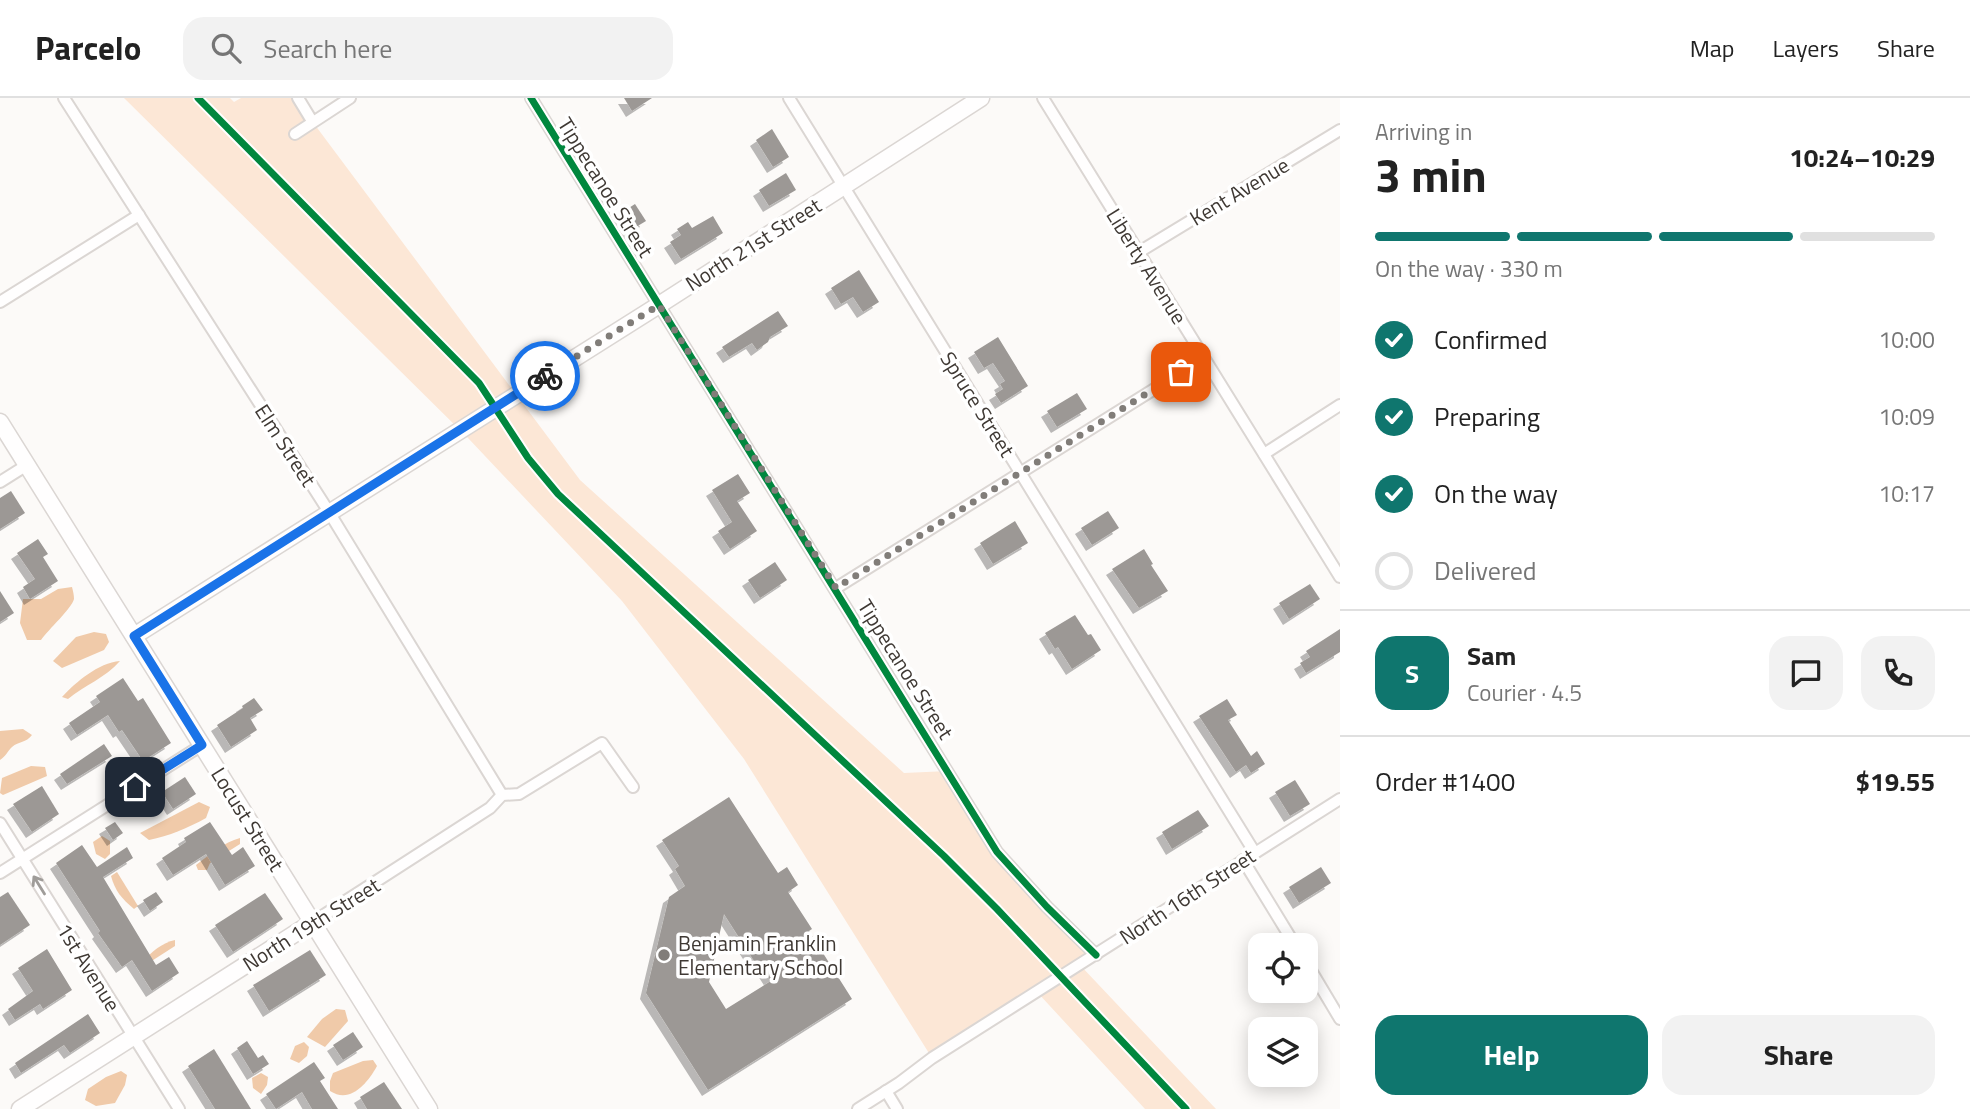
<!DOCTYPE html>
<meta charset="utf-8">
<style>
:root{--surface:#fff;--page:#f2f2f2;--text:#222;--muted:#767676;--line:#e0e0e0;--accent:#0f766e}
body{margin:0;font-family:"Titillium Web",sans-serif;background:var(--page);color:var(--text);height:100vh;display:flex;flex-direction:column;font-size:26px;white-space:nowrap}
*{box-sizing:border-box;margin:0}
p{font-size:23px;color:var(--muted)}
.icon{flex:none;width:38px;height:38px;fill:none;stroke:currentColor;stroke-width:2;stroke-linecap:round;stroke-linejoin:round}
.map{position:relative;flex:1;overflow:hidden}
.panel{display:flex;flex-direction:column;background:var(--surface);width:630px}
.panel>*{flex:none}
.controls{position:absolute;left:1248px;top:835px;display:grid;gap:14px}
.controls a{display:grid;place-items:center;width:70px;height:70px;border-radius:14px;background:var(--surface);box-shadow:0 4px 18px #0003;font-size:35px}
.pin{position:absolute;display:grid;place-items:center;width:60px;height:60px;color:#fff;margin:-30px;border-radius:14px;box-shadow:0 4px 10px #0006}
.courier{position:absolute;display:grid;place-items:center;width:70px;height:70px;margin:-35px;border:5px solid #1a73e8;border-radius:50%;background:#fff;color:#222;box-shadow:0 2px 9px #0007}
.headline em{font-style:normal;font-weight:700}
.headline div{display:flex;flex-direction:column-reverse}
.headline{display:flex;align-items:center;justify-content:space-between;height:119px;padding:0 35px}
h1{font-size:46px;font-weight:700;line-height:52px}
.bar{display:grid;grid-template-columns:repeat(4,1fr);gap:10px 7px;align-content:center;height:84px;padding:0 35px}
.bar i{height:9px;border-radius:5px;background:var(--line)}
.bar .on{background:var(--accent)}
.bar p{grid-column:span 4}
.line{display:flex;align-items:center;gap:18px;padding:0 35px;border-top:2px solid var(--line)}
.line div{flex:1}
.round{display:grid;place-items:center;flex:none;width:74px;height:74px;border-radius:21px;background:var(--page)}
ol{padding:0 35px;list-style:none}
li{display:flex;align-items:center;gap:21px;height:77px}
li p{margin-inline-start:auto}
li .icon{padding:7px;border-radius:50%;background:var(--accent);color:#fff;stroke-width:4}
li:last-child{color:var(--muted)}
li i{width:38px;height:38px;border:4px solid var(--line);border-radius:50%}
.action{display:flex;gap:14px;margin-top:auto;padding:14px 35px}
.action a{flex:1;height:80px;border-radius:21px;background:var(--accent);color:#fff;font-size:28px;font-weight:700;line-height:80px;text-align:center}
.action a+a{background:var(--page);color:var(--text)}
header{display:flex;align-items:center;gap:42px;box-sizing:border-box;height:98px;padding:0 35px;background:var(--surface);border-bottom:2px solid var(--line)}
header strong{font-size:33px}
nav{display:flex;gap:38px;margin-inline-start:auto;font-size:24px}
.search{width:490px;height:63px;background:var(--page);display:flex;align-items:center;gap:18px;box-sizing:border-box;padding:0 24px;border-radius:21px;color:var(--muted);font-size:26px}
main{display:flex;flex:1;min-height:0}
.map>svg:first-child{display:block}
.green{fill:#fce7d6}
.forest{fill:#f0caa9}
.building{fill:#9c9895;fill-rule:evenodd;filter:url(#shadow)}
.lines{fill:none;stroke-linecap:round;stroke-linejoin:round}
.street-casing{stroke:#dbd6d3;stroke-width:14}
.secondary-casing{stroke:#dbd6d3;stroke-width:19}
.street{stroke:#fffefe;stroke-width:10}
.secondary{stroke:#fffefe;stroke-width:16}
.cycleway-casing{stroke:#fff;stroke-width:11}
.cycleway{stroke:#00873e;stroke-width:7}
.oneway{stroke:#9f9c99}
.done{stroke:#817d79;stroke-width:7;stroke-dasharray:0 12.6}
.route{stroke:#1a73e8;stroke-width:9}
.poi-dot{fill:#817d79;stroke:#fff;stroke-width:2.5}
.labels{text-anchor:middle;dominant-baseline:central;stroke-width:7;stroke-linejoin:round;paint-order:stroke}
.street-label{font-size:21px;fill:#3f3934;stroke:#fff}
.poi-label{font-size:21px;fill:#3f3934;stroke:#fff;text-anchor:start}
</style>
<header>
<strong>Parcelo</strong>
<div class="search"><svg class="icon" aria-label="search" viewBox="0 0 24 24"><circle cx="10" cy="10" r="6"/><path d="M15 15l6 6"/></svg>Search here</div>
<nav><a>Map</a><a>Layers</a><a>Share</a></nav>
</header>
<main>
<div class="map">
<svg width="1340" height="1011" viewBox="0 0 1340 1011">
<defs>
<filter id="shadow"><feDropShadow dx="-6" dy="6" stdDeviation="0" flood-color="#0004"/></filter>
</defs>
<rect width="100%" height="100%" fill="#fcfaf8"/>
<!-- green -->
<path class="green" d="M 124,0 L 230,0 L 234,4 L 241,0 L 298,0 L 312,23 L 580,382 L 904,675 L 948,673 L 997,754 L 1096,857 L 1080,867 L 1216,1011 L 1145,1011 L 1037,894 L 932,960 L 744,661 L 622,503 L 468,340 Z"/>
<!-- forest -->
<g class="forest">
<path d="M 72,489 C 73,493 74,497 74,501 C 72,510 48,532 41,542 L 27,542 L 20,525 L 23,501 L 41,501 L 58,491 Z"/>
<path d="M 94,534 L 106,536 L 109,544 L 104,552 L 62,570 L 53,563 L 76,539 Z"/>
<path d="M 120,563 C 105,580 85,587 68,601 L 62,599 C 76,584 98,565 120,563 Z"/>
<path d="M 23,631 L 32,637 C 26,645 19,643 12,649 C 7,654 6,658 0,662 L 0,633 Z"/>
<path d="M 31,668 L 45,669 L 47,678 L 3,697 L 0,695 L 2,680 Z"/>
<path d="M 199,704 L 210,709 L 206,720 C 188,730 169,738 149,742 L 140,735 Z"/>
<path d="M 102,738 L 110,743 L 110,756 L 105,761 L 96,756 L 93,744 Z"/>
<path d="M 240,740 L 240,746 L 210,765 L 207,772 L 198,772 L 196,767 C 209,757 224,744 240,740 Z"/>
<path d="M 117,774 L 138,808 L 134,811 C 122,801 115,793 111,778 Z"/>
<path d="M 175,842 L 175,848 L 147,866 L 143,864 C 152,853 162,845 175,842 Z"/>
<path d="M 336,911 L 345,912 L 348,923 L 325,949 L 307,939 L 322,921 Z"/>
<path d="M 304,944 L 309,949 L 307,958 L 299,965 L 290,961 L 295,948 Z"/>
<path d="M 373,962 L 377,968 C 367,986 350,1006 330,993 L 330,983 L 333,975 L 363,963 Z"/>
<path d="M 121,973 L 127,977 L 125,987 L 115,1005 L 96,1008 L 85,1002 L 88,991 L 106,979 Z"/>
<path d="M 261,975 L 268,979 L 267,987 L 261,996 L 253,990 L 252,980 Z"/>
</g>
<!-- building -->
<g class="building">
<path d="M 624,0 L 652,0 L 632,13 Z"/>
<path d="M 772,31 L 789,59 L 773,69 L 756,42 Z"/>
<path d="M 786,75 L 796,92 L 769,108 L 759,92 Z"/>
<path d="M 635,106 L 646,123 L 631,132 L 621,115 Z"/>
<path d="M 713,118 L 723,135 L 681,161 L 670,144 L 681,137 L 677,131 L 688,124 L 692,130 Z"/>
<path d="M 859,172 L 879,204 L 863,214 L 853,199 L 841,206 L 831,190 Z"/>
<path d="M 778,213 L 788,228 L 770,239 L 768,244 L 757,252 L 752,245 L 729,259 L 722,249 Z"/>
<path d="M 998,239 L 1028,288 L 1001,305 L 995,296 L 1003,291 L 1000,286 L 1005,283 L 993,265 L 984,270 L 974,254 Z"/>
<path d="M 1077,295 L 1087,311 L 1057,329 L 1047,313 Z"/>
<path d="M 738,376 L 750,395 L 737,403 L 757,433 L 730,451 L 718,433 L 732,424 L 712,392 Z"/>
<path d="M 11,393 L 25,415 L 0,431 L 0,400 Z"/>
<path d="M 1108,413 L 1119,430 L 1092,447 L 1081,430 Z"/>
<path d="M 1015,423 L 1028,445 L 993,466 L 980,445 Z"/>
<path d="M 38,441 L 48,456 L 43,459 L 58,483 L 30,501 L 23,489 L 35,481 L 17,455 Z"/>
<path d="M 1144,451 L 1153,466 L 1151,467 L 1168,493 L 1139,510 L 1112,471 Z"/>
<path d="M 775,464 L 787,482 L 760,500 L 748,482 Z"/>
<path d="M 1310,486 L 1320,501 L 1289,521 L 1279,505 Z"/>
<path d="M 0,493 L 14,515 L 0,524 Z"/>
<path d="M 1075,517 L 1088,537 L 1091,536 L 1101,552 L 1072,571 L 1058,549 L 1055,551 L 1045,535 Z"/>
<path d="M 1340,531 L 1340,554 L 1306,575 L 1300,565 L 1310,559 L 1306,553 Z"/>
<path d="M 123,580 L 138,603 L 143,600 L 171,645 L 143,663 L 122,632 L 119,634 L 108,617 L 77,637 L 69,625 L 100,604 L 96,598 Z"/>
<path d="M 254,600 L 263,612 L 250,620 L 257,632 L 231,649 L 217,627 L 243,610 L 242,608 Z"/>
<path d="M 1227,601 L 1237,617 L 1228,622 L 1251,658 L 1257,653 L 1265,666 L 1251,675 L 1246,667 L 1236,674 L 1199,618 Z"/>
<path d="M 104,646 L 112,658 L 67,686 L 60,676 Z"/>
<path d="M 185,679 L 196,696 L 173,711 L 162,694 Z"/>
<path d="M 1295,682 L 1310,706 L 1290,718 L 1275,694 Z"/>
<path d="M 42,688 L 59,716 L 32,734 L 13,706 Z"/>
<path d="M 729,699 L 778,775 L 787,769 L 798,787 L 788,794 L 812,831 L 809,833 L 852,901 L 708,992 L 646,895 L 669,799 L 685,788 L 675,771 L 679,768 L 662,742 ZM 724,816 L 756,866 L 759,864 L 771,883 L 726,911 L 709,884 Z"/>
<path d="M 1198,712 L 1209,728 L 1172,751 L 1162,734 Z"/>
<path d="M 115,724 L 123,735 L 113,742 L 105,730 Z"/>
<path d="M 210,724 L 232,757 L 243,749 L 255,768 L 225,787 L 206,756 L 173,777 L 162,760 L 186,744 L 184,740 Z"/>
<path d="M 82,747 L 97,769 L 127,749 L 133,760 L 103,779 L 156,867 L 169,859 L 179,875 L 152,893 L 132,862 L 122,869 L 98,835 L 100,833 L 56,765 Z"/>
<path d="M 1321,769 L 1331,785 L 1299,805 L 1289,789 Z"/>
<path d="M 8,794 L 30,827 L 0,847 L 0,799 Z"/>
<path d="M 156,794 L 163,804 L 150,813 L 143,802 Z"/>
<path d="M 265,795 L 283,821 L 233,854 L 215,827 Z"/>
<path d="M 47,851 L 72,892 L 43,911 L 40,906 L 15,922 L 8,911 L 33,893 L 18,870 Z"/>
<path d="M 310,852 L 326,877 L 269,913 L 253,887 Z"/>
<path d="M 88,916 L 100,935 L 70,955 L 64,947 L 21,975 L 15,965 Z"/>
<path d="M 353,934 L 363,949 L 343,962 L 333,947 Z"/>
<path d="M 247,943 L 258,960 L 263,957 L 269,966 L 253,976 L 237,950 Z"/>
<path d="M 214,951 L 251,1011 L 215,1011 L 188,968 Z"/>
<path d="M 314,964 L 325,980 L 320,983 L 338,1011 L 312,1011 L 302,994 L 276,1011 L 266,996 Z"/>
<path d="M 384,984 L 402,1011 L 367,1011 L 360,999 Z"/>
</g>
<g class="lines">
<defs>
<g id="street">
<path d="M 64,0 L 329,414 L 502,697"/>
<path d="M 298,0 L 312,23"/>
<path d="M 531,0 L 997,754 L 1047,809 L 1096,857"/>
<path d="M 789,0 L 1255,755"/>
<path d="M 1043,0 L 1340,479"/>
<path d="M 295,36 L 350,0"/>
<path d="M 1139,154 L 1340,32"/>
<path d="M 0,204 L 139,117"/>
<path d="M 1264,356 L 1340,307"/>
<path d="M 0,384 L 27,367"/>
<path d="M 836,490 L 1204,260"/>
<path d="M 0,725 L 179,1011"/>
<path d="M 1243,762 L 1295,847"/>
<path d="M 0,775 L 202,647"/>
<path d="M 313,824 L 490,710 L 502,697 L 519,696 L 602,645 L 633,689"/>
<path d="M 1306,864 L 1340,921"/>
<path d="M 886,993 L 897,1011"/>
<path d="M 858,1011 L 899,985 L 932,960 L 1340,701"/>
</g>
<g id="secondary">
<path d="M 0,324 L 429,1011"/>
<path d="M 134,538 L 659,207 L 981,0"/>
<path d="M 20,1011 L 313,824"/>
</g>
</defs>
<!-- street casing -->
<use href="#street" class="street-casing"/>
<!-- secondary casing -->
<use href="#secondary" class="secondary-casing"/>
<!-- street -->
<use href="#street" class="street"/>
<!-- secondary -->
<use href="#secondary" class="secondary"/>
<defs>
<g id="cycleway">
<path d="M 198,0 L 479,285 L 528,360 L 558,396 L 944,758 L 997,811 L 1186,1011"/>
<path d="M 531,0 L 997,754 L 1047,809 L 1096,857"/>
</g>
</defs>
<!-- cycleway casing -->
<use href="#cycleway" class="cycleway-casing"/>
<!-- cycleway -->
<use href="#cycleway" class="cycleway"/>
</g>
<!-- one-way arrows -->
<defs><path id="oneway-shaft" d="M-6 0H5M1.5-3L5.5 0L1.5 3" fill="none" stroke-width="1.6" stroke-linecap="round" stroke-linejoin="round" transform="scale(1.75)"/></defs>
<use class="oneway" href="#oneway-shaft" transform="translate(39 787) rotate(-122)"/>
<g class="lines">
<!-- done -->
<path class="done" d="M 545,278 L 659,207 L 836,490 L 1181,274"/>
<!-- route -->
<path class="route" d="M 135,689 L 202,647 L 134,538 L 545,278"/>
</g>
<!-- markers -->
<circle class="poi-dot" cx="664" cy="857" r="7"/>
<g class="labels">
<!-- street labels -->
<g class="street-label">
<text transform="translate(606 89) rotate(58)">Tippecanoe Street</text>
<text transform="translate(1239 93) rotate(-31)">Kent Avenue</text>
<text transform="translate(753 146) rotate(-32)">North 21st Street</text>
<text transform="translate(1147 168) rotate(58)">Liberty Avenue</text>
<text transform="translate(978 306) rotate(58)">Spruce Street</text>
<text transform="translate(286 347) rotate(57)">Elm Street</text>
<text transform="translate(906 571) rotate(58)">Tippecanoe Street</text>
<text transform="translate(248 721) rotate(58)">Locust Street</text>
<text transform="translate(1187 798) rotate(-33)">North 16th Street</text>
<text transform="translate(311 826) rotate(-32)">North 19th Street</text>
<text transform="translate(89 869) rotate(58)">1st Avenue</text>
</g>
<!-- poi labels -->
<g class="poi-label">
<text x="678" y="845">Benjamin Franklin<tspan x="678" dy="24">Elementary School</tspan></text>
</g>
</g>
</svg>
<div class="controls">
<a><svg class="icon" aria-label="locate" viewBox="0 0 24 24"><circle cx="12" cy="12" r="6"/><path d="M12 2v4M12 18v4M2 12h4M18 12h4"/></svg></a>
<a><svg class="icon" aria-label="layers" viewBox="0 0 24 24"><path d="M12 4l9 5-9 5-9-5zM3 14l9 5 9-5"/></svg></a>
</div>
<div class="pin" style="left:1181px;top:274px;background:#ea580c"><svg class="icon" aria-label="bag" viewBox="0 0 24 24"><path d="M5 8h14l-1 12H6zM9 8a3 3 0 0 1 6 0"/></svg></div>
<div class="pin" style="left:135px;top:689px;background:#1f2937"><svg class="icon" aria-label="home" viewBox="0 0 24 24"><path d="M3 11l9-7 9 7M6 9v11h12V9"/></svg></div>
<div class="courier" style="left:545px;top:278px"><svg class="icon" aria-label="bike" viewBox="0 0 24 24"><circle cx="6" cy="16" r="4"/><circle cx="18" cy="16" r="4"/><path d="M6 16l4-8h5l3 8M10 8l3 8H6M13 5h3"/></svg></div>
</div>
<section class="panel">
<div class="headline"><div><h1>3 min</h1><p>Arriving in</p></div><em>10:24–10:29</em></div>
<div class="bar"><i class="on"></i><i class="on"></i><i class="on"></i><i></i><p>On the way · 330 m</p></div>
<ol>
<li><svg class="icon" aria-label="check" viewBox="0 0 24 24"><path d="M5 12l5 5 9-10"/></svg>Confirmed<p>10:00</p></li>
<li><svg class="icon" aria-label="check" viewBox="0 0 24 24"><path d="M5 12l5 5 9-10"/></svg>Preparing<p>10:09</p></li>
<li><svg class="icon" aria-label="check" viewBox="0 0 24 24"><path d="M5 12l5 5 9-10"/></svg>On the way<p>10:17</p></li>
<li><i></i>Delivered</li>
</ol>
<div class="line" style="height:126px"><b class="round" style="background:var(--accent);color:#fff">S</b><div><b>Sam</b><p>Courier · 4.5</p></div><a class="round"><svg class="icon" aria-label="chat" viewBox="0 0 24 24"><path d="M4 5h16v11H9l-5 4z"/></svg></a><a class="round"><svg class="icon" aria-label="phone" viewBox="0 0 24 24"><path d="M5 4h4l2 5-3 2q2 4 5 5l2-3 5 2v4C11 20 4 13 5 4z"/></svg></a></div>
<div class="line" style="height:91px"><div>Order #1400</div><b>$19.55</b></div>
<div class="action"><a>Help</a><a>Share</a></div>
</section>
</main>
